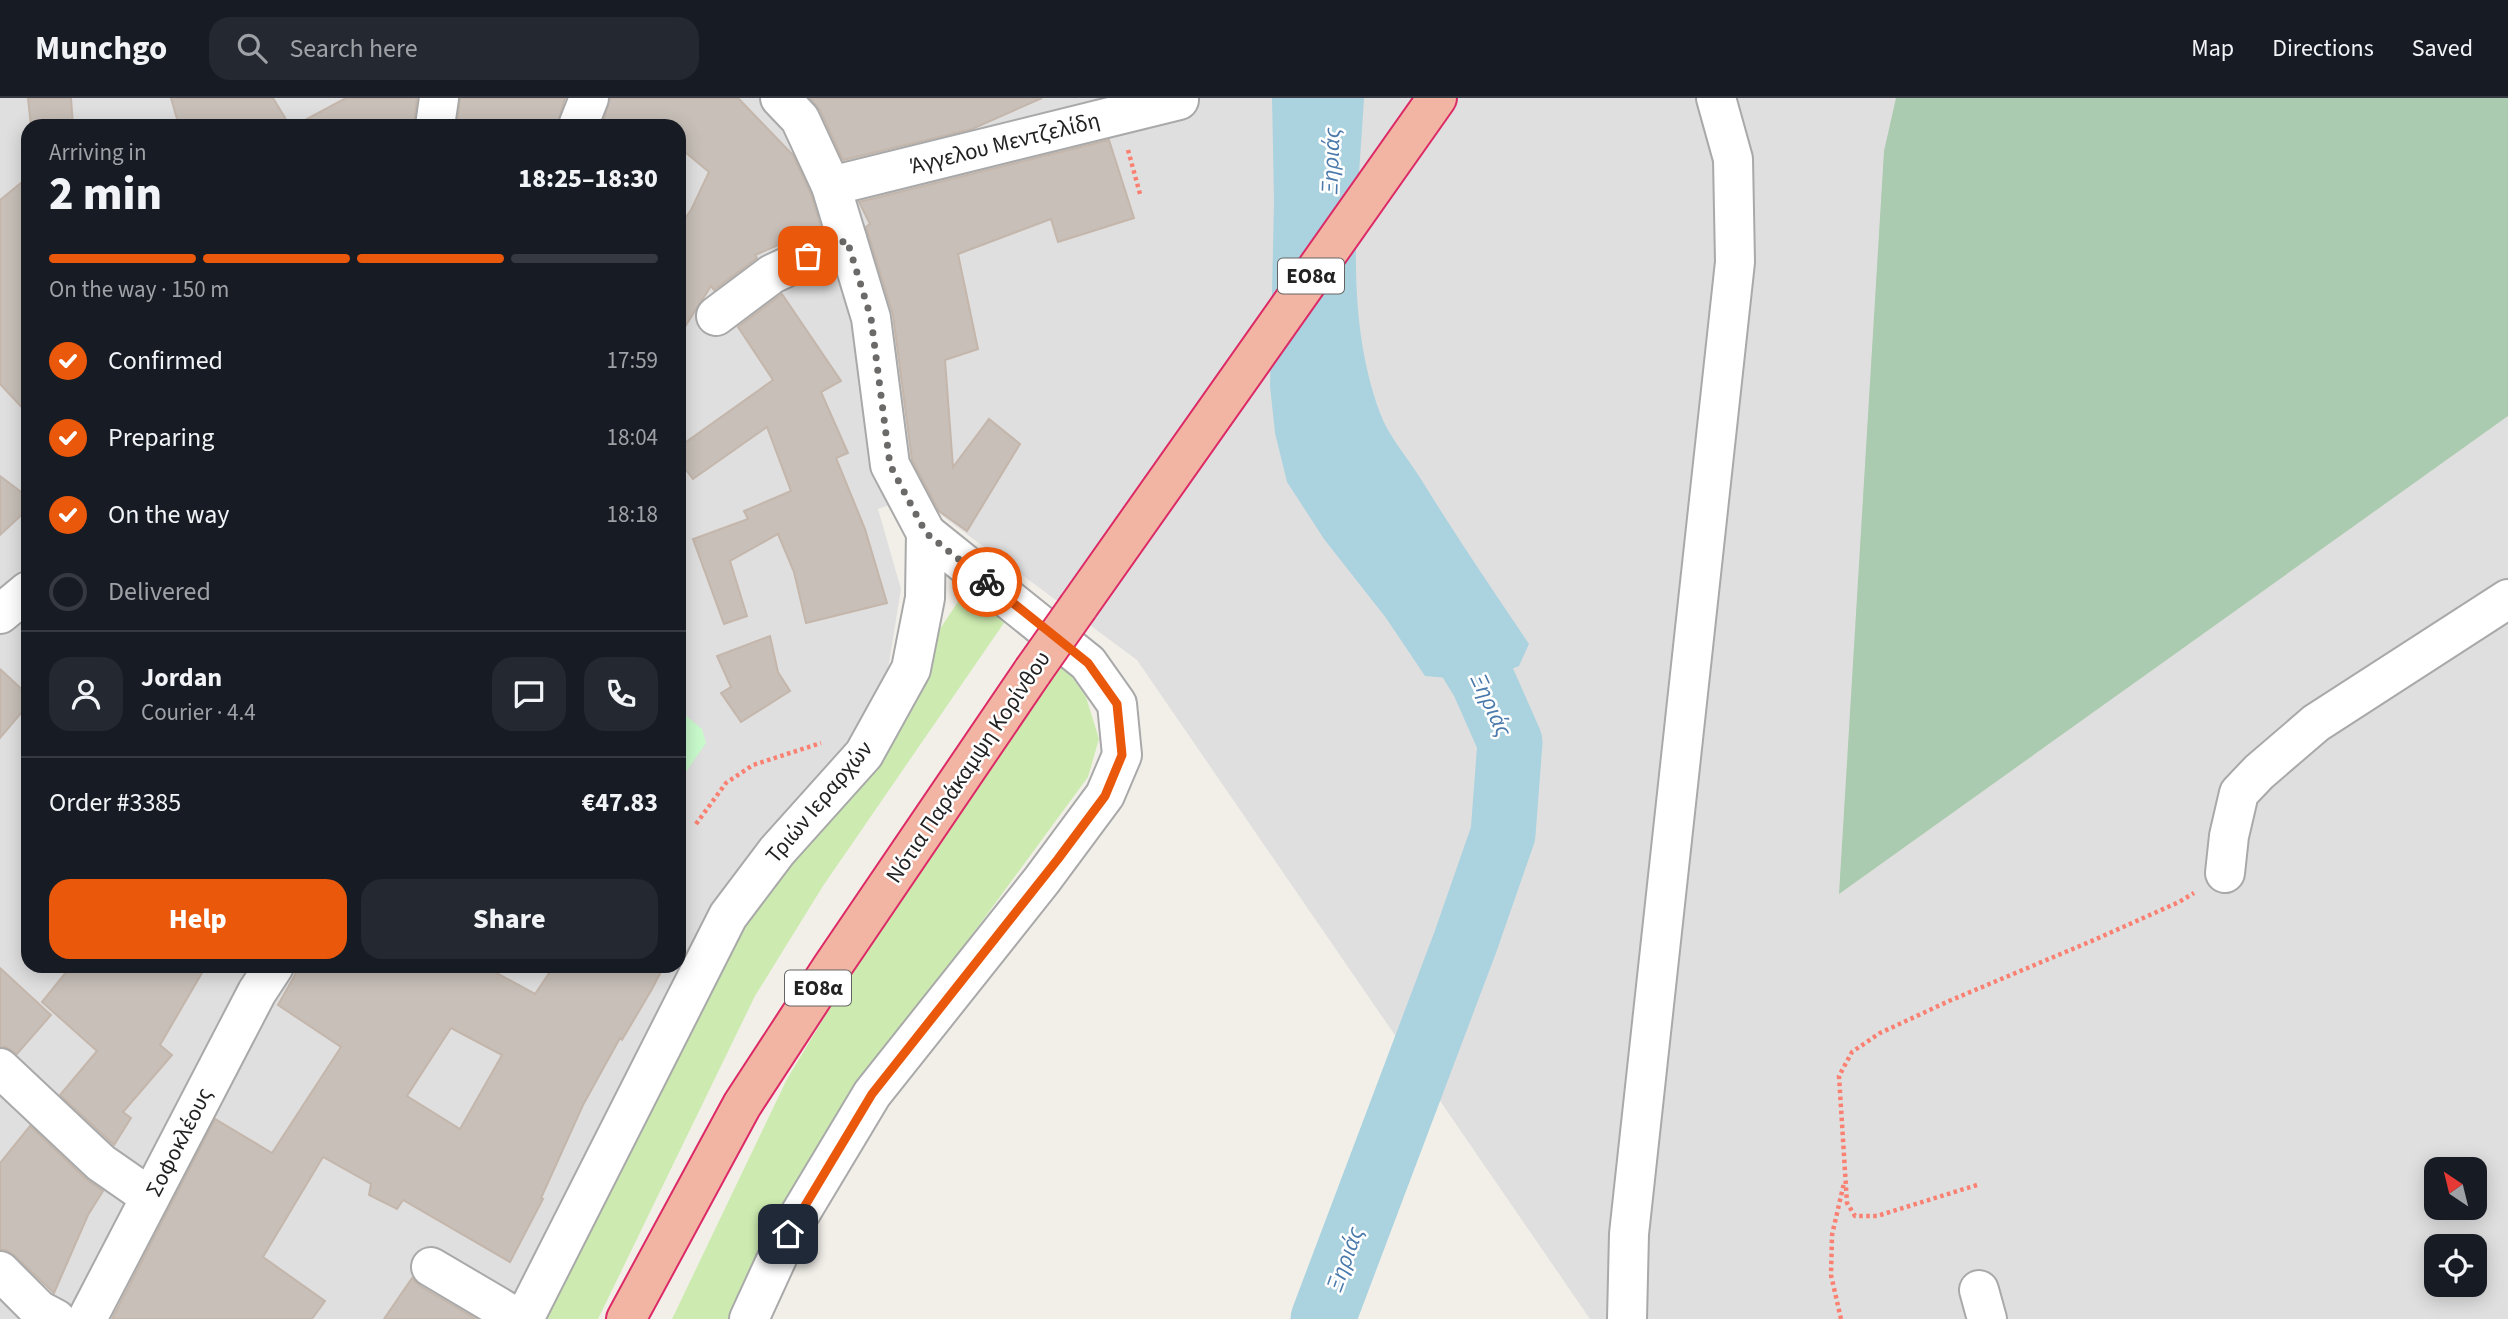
<!DOCTYPE html>
<meta charset="utf-8">
<style>
:root{--surface:#171b24;--page:#242831;--text:#f1f3f6;--muted:#9ea1a6;--line:#363941;--accent:#ea580c}
body{margin:0;font-family:"Source Sans 3",sans-serif;background:var(--page);color:var(--text);height:100vh;display:flex;flex-direction:column;font-size:26px;white-space:nowrap}
*{box-sizing:border-box;margin:0}
p{font-size:23px;color:var(--muted)}
.icon{flex:none;width:38px;height:38px;fill:none;stroke:currentColor;stroke-width:2;stroke-linecap:round;stroke-linejoin:round}
.map{position:relative;flex:1;overflow:hidden}
.drawer{position:absolute;left:21px;top:21px;width:665px;height:854px;display:flex;flex-direction:column;background:var(--surface);border-radius:21px;box-shadow:0 4px 18px #0003}
.drawer>*{flex:none}
.needle{width:46px;rotate:325deg}
.tools{position:absolute;left:2424px;top:1059px;display:grid;gap:14px}
.tools a{display:grid;place-items:center;width:63px;height:63px;border-radius:14px;background:var(--surface);box-shadow:0 4px 18px #0003;font-size:35px}
.pin{position:absolute;display:grid;place-items:center;width:60px;height:60px;color:#fff;margin:-30px;border-radius:14px;box-shadow:0 4px 10px #0006}
.courier{position:absolute;display:grid;place-items:center;width:70px;height:70px;margin:-35px;border:5px solid #ea580c;border-radius:50%;background:#fff;color:#222;box-shadow:0 2px 9px #0007}
.headline em{font-style:normal;font-weight:800}
.headline div{display:flex;flex-direction:column-reverse}
.headline{display:flex;align-items:center;justify-content:space-between;height:119px;padding:0 28px}
h1{font-size:46px;font-weight:800;line-height:52px}
.bar{display:grid;grid-template-columns:repeat(4,1fr);gap:10px 7px;align-content:center;height:84px;padding:0 28px}
.bar i{height:9px;border-radius:5px;background:var(--line)}
.bar .active{background:var(--accent)}
.bar p{grid-column:span 4}
.line{display:flex;align-items:center;gap:18px;padding:0 28px;border-top:2px solid var(--line)}
.line div{flex:1}
.round{display:grid;place-items:center;flex:none;width:74px;height:74px;border-radius:21px;background:var(--page)}
ol{padding:0 28px;list-style:none}
li{display:flex;align-items:center;gap:21px;height:77px}
li p{margin-inline-start:auto}
li .icon{padding:7px;border-radius:50%;background:var(--accent);color:#fff;stroke-width:4}
li:last-child{color:var(--muted)}
li i{width:38px;height:38px;border:4px solid var(--line);border-radius:50%}
.primary-button{display:flex;gap:14px;margin-top:auto;padding:14px 28px}
.primary-button a{flex:1;height:80px;border-radius:21px;background:var(--accent);color:#fff;font-size:28px;font-weight:800;line-height:80px;text-align:center}
.primary-button a+a{background:var(--page);color:var(--text)}
header{display:flex;align-items:center;gap:42px;box-sizing:border-box;height:98px;padding:0 35px;background:var(--surface);border-bottom:2px solid var(--line)}
header strong{font-size:33px}
nav{display:flex;gap:38px;margin-inline-start:auto;font-size:24px}
.search{width:490px;height:63px;background:var(--page);display:flex;align-items:center;gap:18px;box-sizing:border-box;padding:0 24px;border-radius:21px;color:var(--muted);font-size:26px}
.map>svg:first-child{display:block}
.residential{fill:#e0dfdf;fill-rule:evenodd}
.grass{fill:#cdebb0}
.cemetery{fill:#aacbaf}
.park{fill:#c8facc}
.water{fill:#aad3df}
.lines{fill:none;stroke-linecap:round;stroke-linejoin:round}
.river{stroke:#aad3df;stroke-width:65}
.building{fill:#c7bfb8;stroke:#c4b6ab;stroke-width:2;fill-rule:evenodd}
.minor-casing{stroke:#a9a9a9;stroke-width:42}
.trunk-casing{stroke:#dc2a67;stroke-width:42}
.path{stroke:#fa8072;stroke-width:4.5;stroke-dasharray:3.5 3.5;stroke-linecap:butt}
.minor{stroke:#fff;stroke-width:38}
.trunk{stroke:#f2b4a3;stroke-width:38}
.trunk-bridge-casing{stroke:#dc2a67;stroke-width:42;stroke-linecap:butt}
.trunk-bridge{stroke:#f2b4a3;stroke-width:38}
.done{stroke:#6b6a68;stroke-width:7;stroke-dasharray:0 12.6}
.route{stroke:#ea580c;stroke-width:9}
.labels{text-anchor:middle;dominant-baseline:central;stroke-width:5;stroke-linejoin:round;paint-order:stroke}
.shield{fill:#fff;stroke:#646464;stroke-width:2}
.shield-label{font-size:21px;font-weight:bold;fill:#222}
.street-label{font-size:23px;fill:#222;stroke:#fff}
.water-label{font-size:24px;font-style:italic;fill:#4a7aab;stroke:#fff}
</style>
<header>
<strong>Munchgo</strong>
<div class="search"><svg class="icon" aria-label="search" viewBox="0 0 24 24"><circle cx="10" cy="10" r="6"/><path d="M15 15l6 6"/></svg>Search here</div>
<nav><a>Map</a><a>Directions</a><a>Saved</a></nav>
</header>
<div class="map">
<svg width="2508" height="1221" viewBox="0 0 2508 1221">
<rect width="100%" height="100%" fill="#f2efe9"/>
<!-- residential -->
<path class="residential" d="M 0,0 L 2508,0 L 2508,1221 L 1590,1221 L 1137,562 L 915,398 L 878,411 L 901,491 L 886,584 L 508,1221 L 0,1221 ZM 28,28 L 679,28 L 679,868 L 28,868 ZM 2436,1071 L 2474,1071 L 2474,1110 L 2436,1110 ZM 2436,1148 L 2474,1148 L 2474,1186 L 2436,1186 Z"/>
<!-- grass -->
<g class="grass">
<path d="M 967,490 L 1006,522 L 823,788 L 755,898 L 598,1221 L 537,1221 L 724,853 L 921,578 L 940,531 Z"/>
<path d="M 1063,566 L 1086,599 L 1099,641 L 1088,679 L 916,913 L 803,1076 L 728,1221 L 672,1221 L 787,981 L 921,759 Z"/>
</g>
<!-- cemetery -->
<path class="cemetery" d="M 1896,0 L 2508,0 L 2508,318 L 1839,796 L 1884,53 Z"/>
<!-- park -->
<path class="park" d="M 679,612 L 702,631 L 706,645 L 679,684 Z"/>
<!-- water -->
<path class="water" d="M 1272,0 L 1364,0 C 1358,105 1343,214 1380,315 C 1388,337 1406,358 1419,378 C 1454,435 1492,491 1529,546 L 1519,568 L 1483,583 L 1425,578 L 1386,520 L 1324,441 L 1287,384 L 1275,335 L 1270,288 L 1274,103 Z"/>
<g class="lines">
<!-- river -->
<path class="river" d="M 1323,1221 L 1465,845 L 1503,736 L 1510,644 L 1483,583 L 1436,506"/>
</g>
<!-- building -->
<g class="building">
<path d="M 28,0 L 71,0 L 73,28 L 31,28 Z"/>
<path d="M 171,0 L 273,0 L 290,28 L 179,28 Z"/>
<path d="M 346,0 L 417,0 L 414,28 L 294,28 Z"/>
<path d="M 460,0 L 565,0 L 557,28 L 457,28 Z"/>
<path d="M 610,0 L 738,0 L 793,57 L 811,96 L 821,129 L 755,157 L 757,160 L 714,192 L 711,188 L 679,238 L 679,128 L 691,112 L 709,74 L 679,49 L 679,28 L 602,28 Z"/>
<path d="M 810,0 L 1042,0 L 972,31 L 843,62 L 820,12 Z"/>
<path d="M 1109,42 L 1134,120 L 1058,144 L 1051,121 L 958,156 L 978,251 L 945,262 L 953,369 L 989,321 L 1020,346 L 967,433 L 939,413 L 912,362 L 893,217 L 866,129 L 870,126 L 859,104 Z"/>
<path d="M 28,79 L 28,316 L 0,286 L 0,102 Z"/>
<path d="M 782,196 L 841,283 L 821,294 L 848,355 L 836,360 L 865,431 L 887,505 L 806,525 L 794,474 L 778,436 L 730,463 L 747,518 L 724,526 L 693,441 L 748,421 L 744,413 L 791,393 L 767,329 L 693,381 L 679,363 L 679,349 L 773,282 L 738,229 Z"/>
<path d="M 0,378 L 28,399 L 28,411 L 0,437 Z"/>
<path d="M 770,538 L 778,574 L 790,593 L 741,624 L 721,595 L 731,589 L 717,558 Z"/>
<path d="M 0,571 L 28,597 L 28,607 L 0,640 Z"/>
<path d="M 71,868 L 206,868 L 160,947 L 172,957 L 123,1014 L 131,1020 L 114,1047 L 60,997 L 97,953 L 42,904 Z"/>
<path d="M 300,868 L 484,868 L 535,896 L 554,868 L 664,868 L 652,891 L 622,942 L 620,940 L 583,1007 L 541,1100 L 543,1101 L 510,1164 L 403,1102 L 397,1111 L 369,1097 L 371,1086 L 323,1059 L 263,1159 L 325,1203 L 312,1221 L 112,1221 L 215,1021 L 272,1055 L 341,949 L 278,907 ZM 451,930 L 502,957 L 460,1031 L 407,998 Z"/>
<path d="M 0,870 L 51,917 L 17,956 L 6,949 L 0,949 Z"/>
<path d="M 30,1028 L 86,1081 L 103,1093 L 88,1117 L 54,1195 L 15,1158 L 6,1152 L 0,1152 L 0,1065 Z"/>
<path d="M 412,1180 L 420,1188 L 476,1221 L 384,1221 Z"/>
</g>
<g class="lines">
<defs>
<g id="minor">
<path d="M 435,28 L 439,0"/>
<path d="M 578,28 L 589,0"/>
<path d="M 831,88 L 1179,2"/>
<path d="M 716,218 L 772,176 L 847,141"/>
<path d="M 0,516 L 28,493"/>
<path d="M 2225,775 L 2229,738 L 2239,695 L 2259,674 L 2316,625 L 2508,501"/>
<path d="M 0,970 L 101,1065 L 150,1099"/>
<path d="M 431,1169 L 519,1221"/>
<path d="M 0,1173 L 39,1212 L 56,1221"/>
<path d="M 1979,1192 L 1987,1221"/>
<path d="M 87,1221 L 257,894 L 274,868"/>
<path d="M 524,1221 L 728,818 L 777,753 L 864,656 L 911,571 L 925,500 L 926,435 L 890,367 L 871,220 L 831,88 L 800,21 L 780,0"/>
<path d="M 749,1221 L 788,1136 L 872,996 L 1042,782 L 1105,697 L 1122,657 L 1117,606 L 1088,565 L 926,435"/>
<path d="M 1627,1221 L 1629,1136 L 1735,164 L 1733,61 L 1716,0"/>
</g>
<g id="trunk">
<path d="M 1078,509 L 1437,0"/>
<path d="M 626,1221 L 742,1007 L 832,869 L 1033,573"/>
</g>
</defs>
<!-- minor casing -->
<use href="#minor" class="minor-casing"/>
<!-- trunk casing -->
<use href="#trunk" class="trunk-casing"/>
<!-- path -->
<g class="path">
<path d="M 1128,52 L 1140,96"/>
<path d="M 696,726 L 726,685 L 753,667 L 821,645"/>
<path d="M 1977,1087 L 1877,1118 L 1855,1118 L 1847,1105 L 1839,978 L 1852,954 L 1880,935 L 1949,903 L 2094,842 L 2179,804 L 2194,795"/>
<path d="M 1841,1221 L 1831,1177 L 1832,1137 L 1844,1085"/>
</g>
<!-- minor -->
<use href="#minor" class="minor"/>
<!-- trunk -->
<use href="#trunk" class="trunk"/>
<defs>
<path id="trunk-bridge" d="M 1033,573 L 1078,509"/>
</defs>
<!-- trunk-bridge casing -->
<use href="#trunk-bridge" class="trunk-bridge-casing"/>
<!-- trunk-bridge -->
<use href="#trunk-bridge" class="trunk-bridge"/>
</g>
<g class="lines">
<!-- done -->
<path class="done" d="M 808,158 L 847,142 L 871,220 L 890,367 L 926,435 L 987,484"/>
<!-- route -->
<path class="route" d="M 788,1136 L 872,996 L 1058,761 L 1105,698 L 1122,657 L 1117,606 L 1088,565 L 987,484"/>
</g>
<g class="labels">
<!-- shield labels -->
<g class="shield">
<rect x="1278" y="160.5" width="66" height="35" rx="5"/>
<rect x="785" y="872.5" width="66" height="35" rx="5"/>
</g>
<g class="shield-label">
<text x="1311" y="178">ΕΟ8α</text>
<text x="818" y="890">ΕΟ8α</text>
</g>
<!-- street labels -->
<g class="street-label">
<text transform="translate(1005 45) rotate(-14)">Άγγελου Μεντζελίδη</text>
<text transform="translate(968 669) rotate(-56)">Νότια Παράκαμψη Κορίνθου</text>
<text transform="translate(819 704) rotate(-50)">Τριών Ιεραρχών</text>
<text transform="translate(179 1044) rotate(-63)">Σοφοκλέους</text>
</g>
<!-- water labels -->
<g class="water-label">
<text transform="translate(1331 63) rotate(-88)">Ξηριάς</text>
<text transform="translate(1491 607) rotate(65)">Ξηριάς</text>
<text transform="translate(1345 1161) rotate(-70)">Ξηριάς</text>
</g>
</g>
</svg>
<div class="tools">
<a><svg class="needle" viewBox="-14 -14 28 28"><path d="M0-13l5 13h-10z" fill="#e53935"/><path d="M0 13l5-13h-10z" fill="#9ea1a6"/></svg></a>
<a><svg class="icon" aria-label="locate" viewBox="0 0 24 24"><circle cx="12" cy="12" r="6"/><path d="M12 2v4M12 18v4M2 12h4M18 12h4"/></svg></a>
</div>
<div class="pin" style="left:808px;top:158px;background:#ea580c"><svg class="icon" aria-label="bag" viewBox="0 0 24 24"><path d="M5 8h14l-1 12H6zM9 8a3 3 0 0 1 6 0"/></svg></div>
<div class="pin" style="left:788px;top:1136px;background:#1f2937"><svg class="icon" aria-label="home" viewBox="0 0 24 24"><path d="M3 11l9-7 9 7M6 9v11h12V9"/></svg></div>
<div class="courier" style="left:987px;top:484px"><svg class="icon" aria-label="bike" viewBox="0 0 24 24"><circle cx="6" cy="16" r="4"/><circle cx="18" cy="16" r="4"/><path d="M6 16l4-8h5l3 8M10 8l3 8H6M13 5h3"/></svg></div>
<section class="drawer">
<div class="headline"><div><h1>2 min</h1><p>Arriving in</p></div><em>18:25–18:30</em></div>
<div class="bar"><i class="active"></i><i class="active"></i><i class="active"></i><i></i><p>On the way · 150 m</p></div>
<ol>
<li><svg class="icon" aria-label="check" viewBox="0 0 24 24"><path d="M5 12l5 5 9-10"/></svg>Confirmed<p>17:59</p></li>
<li><svg class="icon" aria-label="check" viewBox="0 0 24 24"><path d="M5 12l5 5 9-10"/></svg>Preparing<p>18:04</p></li>
<li><svg class="icon" aria-label="check" viewBox="0 0 24 24"><path d="M5 12l5 5 9-10"/></svg>On the way<p>18:18</p></li>
<li><i></i>Delivered</li>
</ol>
<div class="line" style="height:126px"><a class="round"><svg class="icon" aria-label="person" viewBox="0 0 24 24"><circle cx="12" cy="8" r="4"/><path d="M4 21q1-7 8-7t8 7"/></svg></a><div><b>Jordan</b><p>Courier · 4.4</p></div><a class="round"><svg class="icon" aria-label="chat" viewBox="0 0 24 24"><path d="M4 5h16v11H9l-5 4z"/></svg></a><a class="round"><svg class="icon" aria-label="phone" viewBox="0 0 24 24"><path d="M5 4h4l2 5-3 2q2 4 5 5l2-3 5 2v4C11 20 4 13 5 4z"/></svg></a></div>
<div class="line" style="height:91px"><div>Order #3385</div><b>€47.83</b></div>
<div class="primary-button"><a>Help</a><a>Share</a></div>
</section>
</div>
